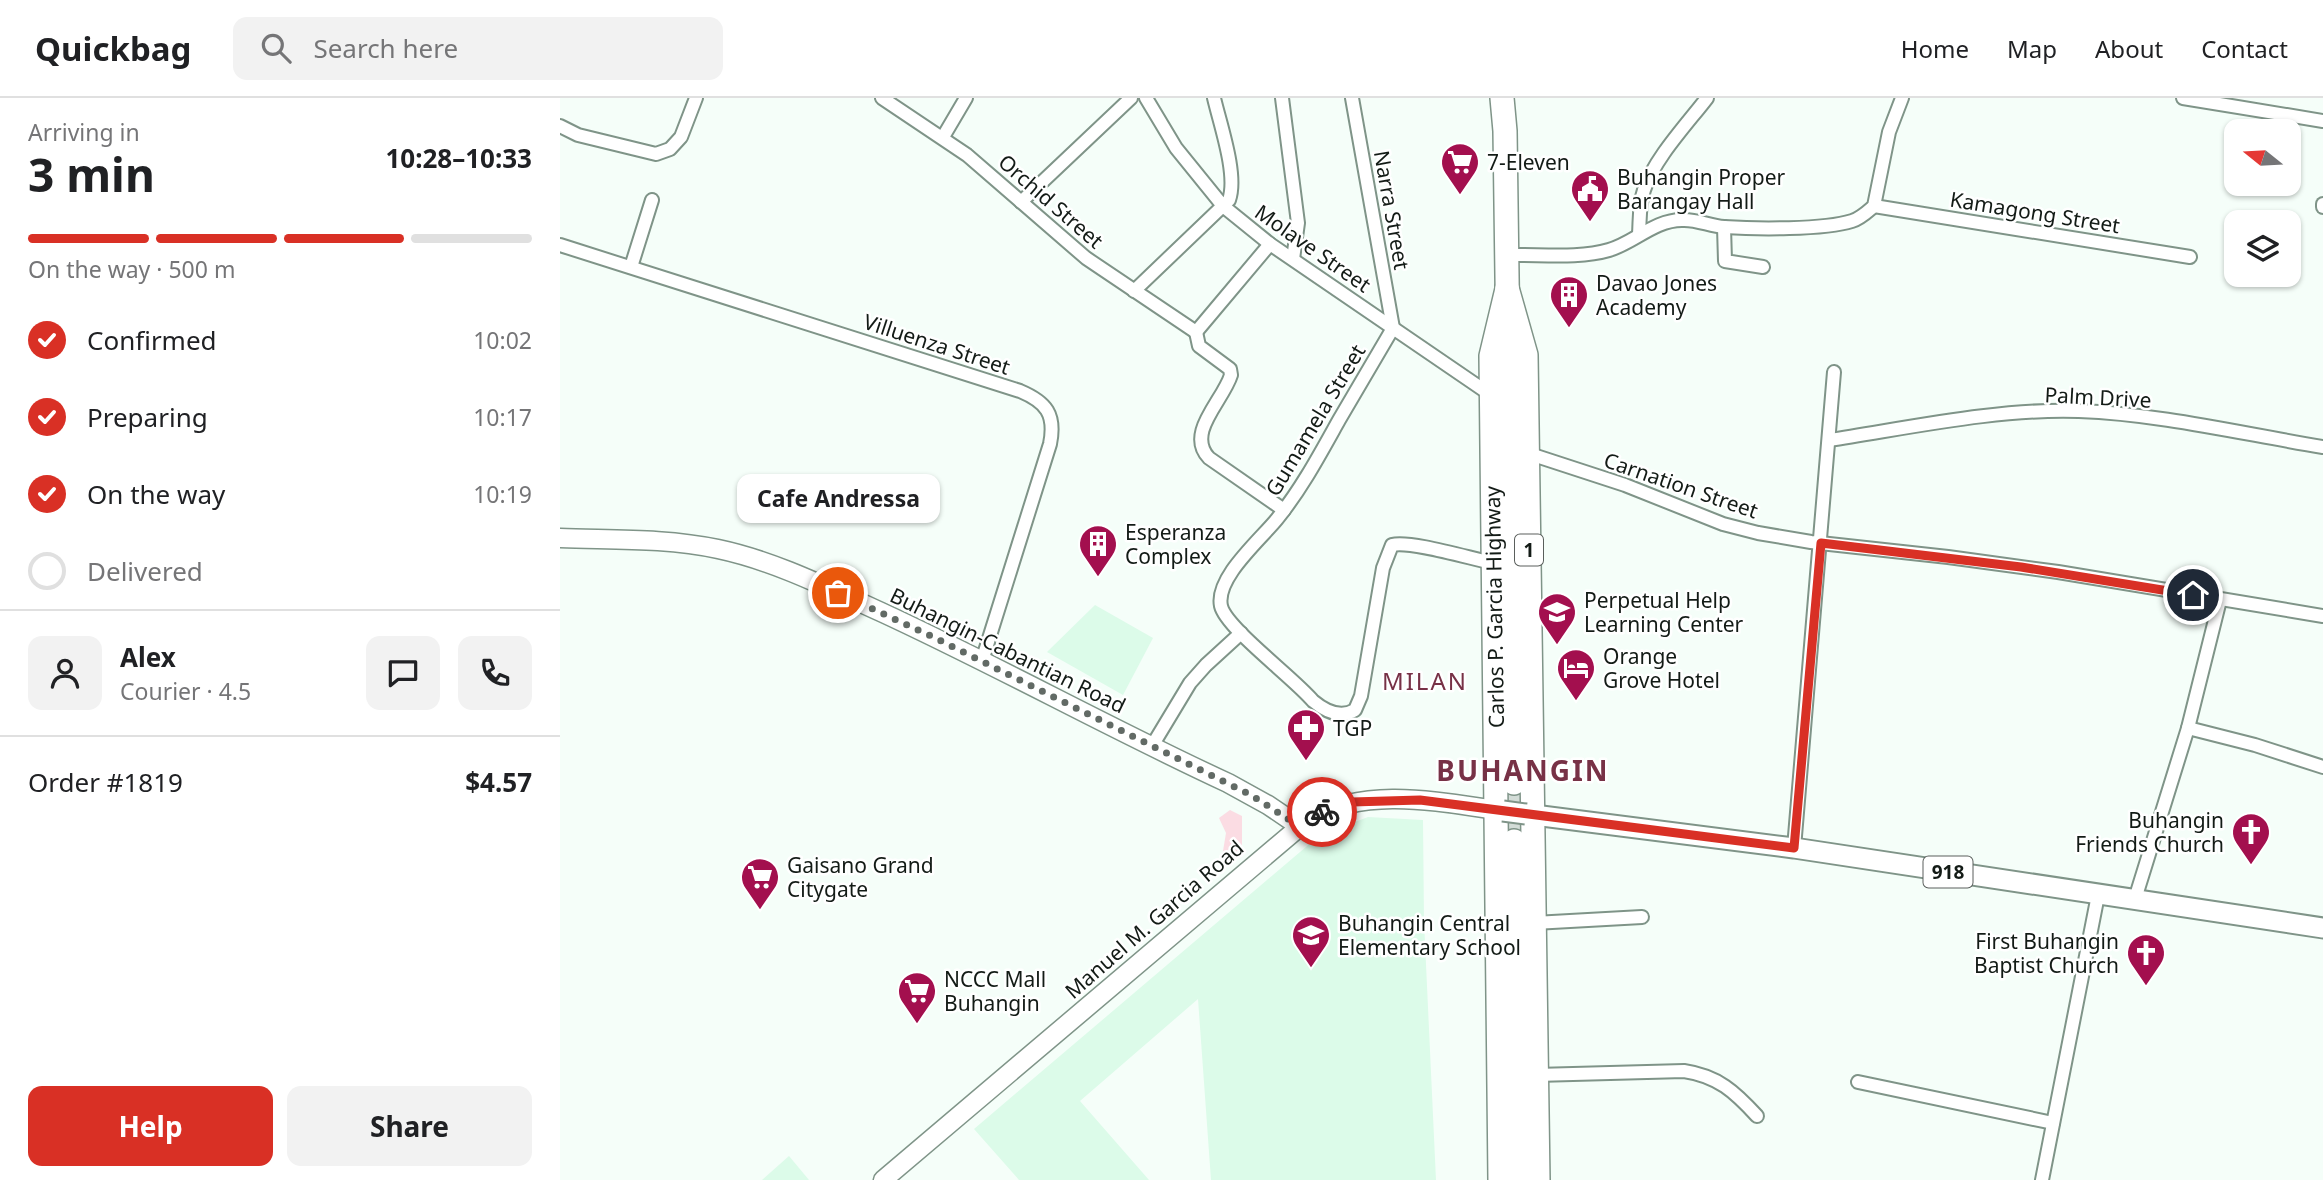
<!DOCTYPE html>
<meta charset="utf-8">
<style>
:root{--surface:#fff;--page:#f2f2f2;--text:#202124;--muted:#757577;--line:#e0e0e0;--accent:#d93025}
body{margin:0;font-family:"Noto Sans",sans-serif;background:var(--page);color:var(--text);height:100vh;display:flex;flex-direction:column;font-size:26px;white-space:nowrap}
*{box-sizing:border-box;margin:0}
p{font-size:23px;color:var(--muted)}
.icon{flex:none;width:38px;height:38px;fill:none;stroke:currentColor;stroke-width:2;stroke-linecap:round;stroke-linejoin:round}
.map{position:relative;flex:1;overflow:hidden}
.side{display:flex;flex-direction:column;background:var(--surface);width:560px}
.side>*{flex:none}
.needle{width:46px;rotate:288deg}
.buttons{position:absolute;left:1664px;top:21px;display:grid;gap:14px}
.buttons a{display:grid;place-items:center;width:77px;height:77px;border-radius:14px;background:var(--surface);box-shadow:0 2px 5px #0004;font-size:35px}
.pin{position:absolute;display:grid;place-items:center;width:60px;height:60px;color:#fff;margin:-30px;border:4px solid #fff;border-radius:50%;box-shadow:0 2px 7px #0007}
.courier{position:absolute;display:grid;place-items:center;width:70px;height:70px;margin:-35px;border:5px solid #d93025;border-radius:50%;background:#fff;color:#222;box-shadow:0 2px 9px #0007}
.bubble{position:absolute;height:49px;border-radius:14px;background:var(--surface);box-shadow:0 2px 5px #0004;font-size:23px;font-weight:700;line-height:49px;text-align:center}
.head em{font-style:normal;font-weight:700}
.head div{display:flex;flex-direction:column-reverse}
.head{display:flex;align-items:center;justify-content:space-between;height:119px;padding:0 28px}
h1{font-size:46px;font-weight:700;line-height:52px}
.bar{display:grid;grid-template-columns:repeat(4,1fr);gap:10px 7px;align-content:center;height:84px;padding:0 28px}
.bar i{height:9px;border-radius:5px;background:var(--line)}
.bar .active{background:var(--accent)}
.bar p{grid-column:span 4}
.line{display:flex;align-items:center;gap:18px;padding:0 28px;border-top:2px solid var(--line)}
.line div{flex:1}
.round{display:grid;place-items:center;flex:none;width:74px;height:74px;border-radius:14px;background:var(--page)}
ol{padding:0 28px;list-style:none}
li{display:flex;align-items:center;gap:21px;height:77px}
li p{margin-inline-start:auto}
li .icon{padding:7px;border-radius:50%;background:var(--accent);color:#fff;stroke-width:4}
li:last-child{color:var(--muted)}
li i{width:38px;height:38px;border:4px solid var(--line);border-radius:50%}
.primary-button{display:flex;gap:14px;margin-top:auto;padding:14px 28px}
.primary-button a{flex:1;height:80px;border-radius:14px;background:var(--accent);color:#fff;font-size:28px;font-weight:700;line-height:80px;text-align:center}
.primary-button a+a{background:var(--page);color:var(--text)}
header{display:flex;align-items:center;gap:42px;box-sizing:border-box;height:98px;padding:0 35px;background:var(--surface);border-bottom:2px solid var(--line)}
header strong{font-size:33px}
nav{display:flex;gap:38px;margin-inline-start:auto;font-size:24px}
.search{width:490px;height:63px;background:var(--page);display:flex;align-items:center;gap:18px;box-sizing:border-box;padding:0 24px;border-radius:14px;color:var(--muted);font-size:26px}
main{display:flex;flex:1;min-height:0}
.map>svg:first-child{display:block}
.built{fill:#dcfbe9}
.green{fill:#fbdce3}
.lines{fill:none;stroke-linecap:round;stroke-linejoin:round}
.highway-tunnel{stroke:#d3dcd7;stroke-width:23;stroke-dasharray:23 11;stroke-linecap:butt}
.street-casing{stroke:#7f9488;stroke-width:16}
.secondary-casing{stroke:#7f9488;stroke-width:21}
.primary-casing{stroke:#7f9488;stroke-width:23}
.highway-casing{stroke:#7f9488;stroke-width:26}
.street{stroke:#fff;stroke-width:12}
.secondary{stroke:#fff;stroke-width:18}
.primary{stroke:#fff;stroke-width:19}
.highway{stroke:#fff;stroke-width:23}
.primary-bridge-casing{stroke:#7f9488;stroke-width:23;stroke-linecap:butt}
.primary-bridge{stroke:#fff;stroke-width:19}
.done{stroke:#626a65;stroke-width:7;stroke-dasharray:0 12.6}
.route{stroke:#d93025;stroke-width:9}
.labels{text-anchor:middle;dominant-baseline:central;stroke-width:5;stroke-linejoin:round;paint-order:stroke}
.shield{fill:#fff;stroke:#5a5f5c;stroke-width:2}
.shield-label{font-size:19px;font-weight:bold;fill:#131b16}
.poi-label{font-size:21px;fill:#131b16;stroke:#fff;text-anchor:start}
.street-label{font-size:21px;fill:#131b16;stroke:#fff}
.quarter-label{font-size:24px;letter-spacing:2px;fill:#773146;stroke:#fff}
.district-label{font-size:28px;font-weight:bold;letter-spacing:2px;fill:#773146;stroke:#fff}
</style>
<header>
<strong>Quickbag</strong>
<div class="search"><svg class="icon" aria-label="search" viewBox="0 0 24 24"><circle cx="10" cy="10" r="6"/><path d="M15 15l6 6"/></svg>Search here</div>
<nav><a>Home</a><a>Map</a><a>About</a><a>Contact</a></nav>
</header>
<main>
<section class="side">
<div class="head"><div><h1>3 min</h1><p>Arriving in</p></div><em>10:28–10:33</em></div>
<div class="bar"><i class="active"></i><i class="active"></i><i class="active"></i><i></i><p>On the way · 500 m</p></div>
<ol>
<li><svg class="icon" aria-label="check" viewBox="0 0 24 24"><path d="M5 12l5 5 9-10"/></svg>Confirmed<p>10:02</p></li>
<li><svg class="icon" aria-label="check" viewBox="0 0 24 24"><path d="M5 12l5 5 9-10"/></svg>Preparing<p>10:17</p></li>
<li><svg class="icon" aria-label="check" viewBox="0 0 24 24"><path d="M5 12l5 5 9-10"/></svg>On the way<p>10:19</p></li>
<li><i></i>Delivered</li>
</ol>
<div class="line" style="height:126px"><a class="round"><svg class="icon" aria-label="person" viewBox="0 0 24 24"><circle cx="12" cy="8" r="4"/><path d="M4 21q1-7 8-7t8 7"/></svg></a><div><b>Alex</b><p>Courier · 4.5</p></div><a class="round"><svg class="icon" aria-label="chat" viewBox="0 0 24 24"><path d="M4 5h16v11H9l-5 4z"/></svg></a><a class="round"><svg class="icon" aria-label="phone" viewBox="0 0 24 24"><path d="M5 4h4l2 5-3 2q2 4 5 5l2-3 5 2v4C11 20 4 13 5 4z"/></svg></a></div>
<div class="line" style="height:91px"><div>Order #1819</div><b>$4.57</b></div>
<div class="primary-button"><a>Help</a><a>Share</a></div>
</section>
<div class="map">
<svg width="1763" height="1082" viewBox="0 0 1763 1082">
<rect width="100%" height="100%" fill="#f5fef9"/>
<!-- built -->
<g class="built">
<path d="M 535,507 L 593,540 L 563,597 L 487,554 Z"/>
<path d="M 808,719 L 863,722 L 864,823 L 876,1082 L 651,1082 L 638,901 L 520,1003 L 589,1082 L 459,1082 L 414,1031 L 760,737 Z"/>
<path d="M 229,1058 L 249,1082 L 202,1082 Z"/>
</g>
<!-- green -->
<path class="green" d="M 670,712 L 682,718 L 682,749 L 664,764 L 662,759 L 666,735 L 659,720 Z"/>
<g class="lines">
<!-- highway-tunnel -->
<path class="highway-tunnel" d="M 954,685 L 954,743"/>
<defs>
<g id="street">
<path d="M 322,0 L 407,57 L 526,160 L 636,234"/>
<path d="M 586,0 L 616,50 L 663,108 L 710,146 L 931,297"/>
<path d="M 722,0 L 738,125 L 733,161"/>
<path d="M 792,0 L 833,230 C 815,261 797,291 779,322 C 760,356 742,390 717,421 C 700,442 655,480 661,508 C 666,530 735,581 753,603 C 765,613 780,621 795,612 L 801,598 L 823,470 L 832,447 C 850,442 912,461 933,465"/>
<path d="M 1623,0 L 1763,23"/>
<path d="M 0,28 L 18,37 L 96,56 L 110,51 L 121,39 L 136,0"/>
<path d="M 383,39 L 406,0"/>
<path d="M 461,104 L 571,0"/>
<path d="M 1314,108 L 1630,159"/>
<path d="M 1763,109 L 1763,106"/>
<path d="M 1164,129 L 1165,163 L 1203,169"/>
<path d="M 1079,136 C 1080,121 1079,106 1084,92 C 1094,61 1127,26 1147,0"/>
<path d="M 0,147 L 460,293 C 486,304 496,316 490,346 L 422,563"/>
<path d="M 947,157 C 978,156 1019,161 1049,152 C 1074,145 1094,122 1122,122 C 1136,121 1150,128 1164,129 C 1195,131 1264,132 1292,123 C 1301,120 1307,114 1314,108 L 1329,34 L 1342,0"/>
<path d="M 71,169 L 92,102"/>
<path d="M 574,193 L 669,102 C 678,77 660,26 654,0"/>
<path d="M 636,234 L 639,248 L 670,271 L 671,277 C 663,303 625,335 649,360 L 724,412"/>
<path d="M 636,234 L 710,146"/>
<path d="M 1269,342 C 1348,330 1440,310 1519,313 C 1601,316 1683,336 1763,349"/>
<path d="M 967,355 L 1065,387 L 1163,426 L 1198,435 L 1251,444 L 1388,459 L 1498,474 L 1763,518"/>
<path d="M 1628,630 L 1695,647 L 1763,669"/>
<path d="M 592,648 L 630,585 L 646,567 L 681,535"/>
<path d="M 1234,750 L 1274,274"/>
<path d="M 1575,801 L 1628,630 L 1660,502"/>
<path d="M 974,825 L 1082,819"/>
<path d="M 976,977 L 1124,973 C 1158,978 1175,994 1197,1018"/>
<path d="M 1298,984 L 1493,1025"/>
<path d="M 1482,1082 L 1538,797"/>
</g>
<g id="secondary">
<path d="M 0,440 C 53,442 106,440 158,451 C 215,463 268,490 321,514 C 438,568 551,631 668,685 L 708,707 L 739,728"/>
<path d="M 323,1082 L 749,721 C 806,689 874,703 936,712"/>
</g>
<path id="primary" d="M 966,716 L 1234,750 L 1763,830"/>
<g id="highway">
<path d="M 942,0 L 945,33 L 954,685"/>
<path d="M 947,190 L 966,257 L 978,1082"/>
<path d="M 954,743 L 958,1082"/>
<path d="M 940,1082 L 931,258 L 947,191"/>
</g>
</defs>
<!-- street casing -->
<use href="#street" class="street-casing"/>
<!-- secondary casing -->
<use href="#secondary" class="secondary-casing"/>
<!-- primary casing -->
<use href="#primary" class="primary-casing"/>
<!-- highway casing -->
<use href="#highway" class="highway-casing"/>
<!-- street -->
<use href="#street" class="street"/>
<!-- secondary -->
<use href="#secondary" class="secondary"/>
<!-- primary -->
<use href="#primary" class="primary"/>
<!-- highway -->
<use href="#highway" class="highway"/>
<defs>
<path id="primary-bridge" d="M 943,713 L 966,716"/>
</defs>
<!-- primary-bridge casing -->
<use href="#primary-bridge" class="primary-bridge-casing"/>
<!-- primary-bridge -->
<use href="#primary-bridge" class="primary-bridge"/>
</g>
<g class="lines">
<!-- done -->
<path class="done" d="M 278,495 L 369,537 L 691,697 L 739,728 L 762,714"/>
<!-- route -->
<path class="route" d="M 762,714 L 792,704 L 860,702 L 1234,750 L 1261,445 L 1461,469 L 1633,497"/>
</g>
<!-- icons -->
<defs>
<symbol id="supermarket-pin" viewBox="-11 -11 22 30"><path d="M0 17L-7.5 6A9.5 9.5 0 1 1 7.5 6Z" fill="#a30f4e" stroke="#fff"/><path d="M-6-5.5h2.5l.6 2H6L4.5 2H-2.5L-4.4-4H-6ZM-1.5 3.2a1.3 1.3 0 1 0 .1 0ZM3 3.2a1.3 1.3 0 1 0 .1 0Z" fill="#fff"/></symbol>
<symbol id="civic-pin" viewBox="-11 -11 22 30"><path d="M0 17L-7.5 6A9.5 9.5 0 1 1 7.5 6Z" fill="#a30f4e" stroke="#fff"/><path d="M-.6-6.5H3V-4.5H.6V-3L4-1V1h2V6H-6V1h2V-1L-.6-3ZM-1.2 2.5V6h2.4V2.5Z" fill="#fff"/></symbol>
<symbol id="building-pin" viewBox="-11 -11 22 30"><path d="M0 17L-7.5 6A9.5 9.5 0 1 1 7.5 6Z" fill="#a30f4e" stroke="#fff"/><path d="M-4-6H4V6H1V3H-1V6H-4ZM-2.5-4.3h1.7v1.8h-1.7ZM.8-4.3h1.7v1.8H.8ZM-2.5-1h1.7V.8h-1.7ZM.8-1h1.7V.8H.8Z" fill="#fff"/></symbol>
<symbol id="school-pin" viewBox="-11 -11 22 30"><path d="M0 17L-7.5 6A9.5 9.5 0 1 1 7.5 6Z" fill="#a30f4e" stroke="#fff"/><path d="M0-5L7-2L0 1L-7-2ZM-4 1L0 2.5L4 1V4Q0 6-4 4Z" fill="#fff"/></symbol>
<symbol id="hotel-pin" viewBox="-11 -11 22 30"><path d="M0 17L-7.5 6A9.5 9.5 0 1 1 7.5 6Z" fill="#a30f4e" stroke="#fff"/><path d="M-6-4.5h1.5V1H6V5H4.5V3h-9V5H-6ZM-4 0a1.8 1.8 0 1 1 3.6 0ZM.5 0V-2.5h3Q6-2.5 6 0Z" fill="#fff"/></symbol>
<symbol id="pharmacy-pin" viewBox="-11 -11 22 30"><path d="M0 17L-7.5 6A9.5 9.5 0 1 1 7.5 6Z" fill="#a30f4e" stroke="#fff"/><path d="M-2-6h4v4h4v4h-4v4h-4v-4h-4v-4h4Z" fill="#fff"/></symbol>
<symbol id="church-pin" viewBox="-11 -11 22 30"><path d="M0 17L-7.5 6A9.5 9.5 0 1 1 7.5 6Z" fill="#a30f4e" stroke="#fff"/><path d="M-1.2-6h2.4v3.5h3.3v2.4h-3.3V6h-2.4V-.1h-3.3v-2.4h3.3Z" fill="#fff"/></symbol>
</defs>
<g fill-rule="evenodd">
<use href="#supermarket-pin" x="878" y="42" width="44" height="60"/>
<use href="#civic-pin" x="1008" y="69" width="44" height="60"/>
<use href="#building-pin" x="987" y="175" width="44" height="60"/>
<use href="#building-pin" x="516" y="424" width="44" height="60"/>
<use href="#school-pin" x="975" y="492" width="44" height="60"/>
<use href="#hotel-pin" x="994" y="548" width="44" height="60"/>
<use href="#pharmacy-pin" x="724" y="608" width="44" height="60"/>
<use href="#church-pin" x="1669" y="712" width="44" height="60"/>
<use href="#supermarket-pin" x="178" y="757" width="44" height="60"/>
<use href="#school-pin" x="729" y="815" width="44" height="60"/>
<use href="#church-pin" x="1564" y="833" width="44" height="60"/>
<use href="#supermarket-pin" x="335" y="871" width="44" height="60"/>
</g>
<g class="labels">
<!-- shield labels -->
<g class="shield">
<rect x="955" y="436.5" width="28" height="31" rx="5"/>
<rect x="1363.5" y="758.5" width="49" height="31" rx="5"/>
</g>
<g class="shield-label">
<text x="969" y="452">1</text>
<text x="1388" y="774">918</text>
</g>
<!-- poi labels -->
<g class="poi-label">
<text x="927" y="64">7-Eleven</text>
<text x="1057" y="79">Buhangin Proper<tspan x="1057" dy="24">Barangay Hall</tspan></text>
<text x="1036" y="185">Davao Jones<tspan x="1036" dy="24">Academy</tspan></text>
<text x="565" y="434">Esperanza<tspan x="565" dy="24">Complex</tspan></text>
<text x="1024" y="502">Perpetual Help<tspan x="1024" dy="24">Learning Center</tspan></text>
<text x="1043" y="558">Orange<tspan x="1043" dy="24">Grove Hotel</tspan></text>
<text x="773" y="630">TGP</text>
<text x="1664" y="722" text-anchor="end">Buhangin<tspan x="1664" dy="24">Friends Church</tspan></text>
<text x="227" y="767">Gaisano Grand<tspan x="227" dy="24">Citygate</tspan></text>
<text x="778" y="825">Buhangin Central<tspan x="778" dy="24">Elementary School</tspan></text>
<text x="1559" y="843" text-anchor="end">First Buhangin<tspan x="1559" dy="24">Baptist Church</tspan></text>
<text x="384" y="881">NCCC Mall<tspan x="384" dy="24">Buhangin</tspan></text>
</g>
<!-- street labels -->
<g class="street-label">
<text transform="translate(491 103) rotate(41)">Orchid Street</text>
<text transform="translate(832 112) rotate(80)">Narra Street</text>
<text transform="translate(1475 114) rotate(9)">Kamagong Street</text>
<text transform="translate(753 150) rotate(35)">Molave Street</text>
<text transform="translate(377 246) rotate(18)">Villuenza Street</text>
<text transform="translate(1538 299) rotate(3)">Palm Drive</text>
<text transform="translate(755 322) rotate(-59)">Gumamela Street</text>
<text transform="translate(1121 387) rotate(19)">Carnation Street</text>
<text transform="translate(934 509) rotate(-91)">Carlos P. Garcia Highway</text>
<text transform="translate(448 552) rotate(26)">Buhangin-Cabantian Road</text>
<text transform="translate(594 821) rotate(-41)">Manuel M. Garcia Road</text>
</g>
<!-- quarter labels -->
<g class="quarter-label">
<text x="865" y="582">MILAN</text>
</g>
<!-- district labels -->
<g class="district-label">
<text x="963" y="672">BUHANGIN</text>
</g>
</g>
</svg>
<div class="buttons">
<a><svg class="needle" viewBox="-14 -14 28 28"><path d="M0-13l5 13h-10z" fill="#e53935"/><path d="M0 13l5-13h-10z" fill="#757577"/></svg></a>
<a><svg class="icon" aria-label="layers" viewBox="0 0 24 24"><path d="M12 4l9 5-9 5-9-5zM3 14l9 5 9-5"/></svg></a>
</div>
<div class="pin" style="left:278px;top:495px;background:#ea580c"><svg class="icon" aria-label="bag" viewBox="0 0 24 24"><path d="M5 8h14l-1 12H6zM9 8a3 3 0 0 1 6 0"/></svg></div>
<div class="pin" style="left:1633px;top:497px;background:#1f2937"><svg class="icon" aria-label="home" viewBox="0 0 24 24"><path d="M3 11l9-7 9 7M6 9v11h12V9"/></svg></div>
<div class="courier" style="left:762px;top:714px"><svg class="icon" aria-label="bike" viewBox="0 0 24 24"><circle cx="6" cy="16" r="4"/><circle cx="18" cy="16" r="4"/><path d="M6 16l4-8h5l3 8M10 8l3 8H6M13 5h3"/></svg></div>
<div class="bubble" style="left:177px;top:376px;width:203px">Cafe Andressa</div>
</div>
</main>
